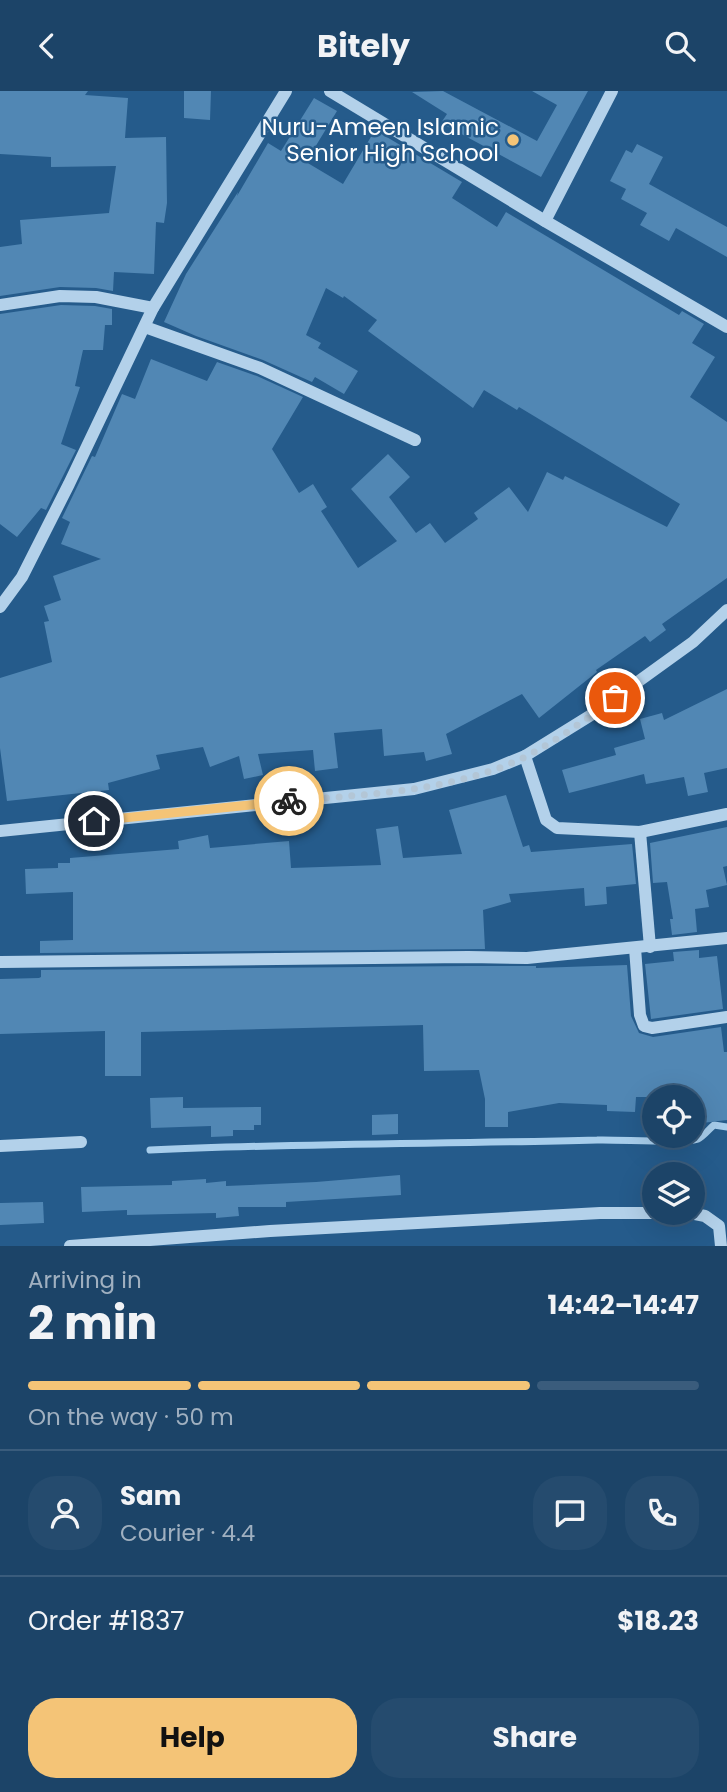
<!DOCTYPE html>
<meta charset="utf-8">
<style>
:root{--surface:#1c4468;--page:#254b6e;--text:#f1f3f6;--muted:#a0b0c0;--line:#3a5c7c;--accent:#f4c477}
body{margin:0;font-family:Poppins,sans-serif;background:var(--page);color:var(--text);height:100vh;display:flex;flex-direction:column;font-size:26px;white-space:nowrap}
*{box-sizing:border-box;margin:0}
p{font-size:23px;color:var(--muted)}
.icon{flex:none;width:38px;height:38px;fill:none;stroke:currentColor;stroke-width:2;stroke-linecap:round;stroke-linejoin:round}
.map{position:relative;height:1155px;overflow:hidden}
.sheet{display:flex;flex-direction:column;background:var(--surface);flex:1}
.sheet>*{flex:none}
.buttons{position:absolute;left:642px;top:994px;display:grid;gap:14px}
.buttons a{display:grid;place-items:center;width:63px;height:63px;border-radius:50%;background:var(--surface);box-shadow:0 7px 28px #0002,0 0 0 2px var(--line);font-size:35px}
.pin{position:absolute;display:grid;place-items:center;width:60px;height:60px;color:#fff;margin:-30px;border:4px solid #fff;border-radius:50%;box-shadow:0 2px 7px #0007}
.courier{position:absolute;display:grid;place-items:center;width:70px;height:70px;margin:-35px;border:5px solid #f4c477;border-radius:50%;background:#fff;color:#222;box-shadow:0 2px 9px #0007}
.headline em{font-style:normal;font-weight:700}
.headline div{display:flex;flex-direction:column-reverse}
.headline{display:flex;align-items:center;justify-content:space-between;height:119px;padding:0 28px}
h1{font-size:46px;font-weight:700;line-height:52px}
.bar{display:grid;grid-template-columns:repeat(4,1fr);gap:10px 7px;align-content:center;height:84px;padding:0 28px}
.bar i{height:9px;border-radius:5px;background:var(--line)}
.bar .current{background:var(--accent)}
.bar p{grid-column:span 4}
.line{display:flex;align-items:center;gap:18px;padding:0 28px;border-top:2px solid var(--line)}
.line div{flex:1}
.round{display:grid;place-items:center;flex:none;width:74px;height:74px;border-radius:28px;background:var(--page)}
.action{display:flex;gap:14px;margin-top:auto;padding:14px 28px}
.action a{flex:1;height:80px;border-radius:28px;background:var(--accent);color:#111;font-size:28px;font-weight:700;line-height:80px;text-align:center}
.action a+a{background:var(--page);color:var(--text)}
header{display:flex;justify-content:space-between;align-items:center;height:91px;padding:0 28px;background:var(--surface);font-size:32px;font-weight:700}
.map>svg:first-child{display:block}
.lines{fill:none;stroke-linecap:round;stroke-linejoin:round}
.stream{stroke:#a7cdeb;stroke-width:7}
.building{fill:#5187b4}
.minor{stroke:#b3d1ea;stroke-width:12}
.done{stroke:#b3c6d6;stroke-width:7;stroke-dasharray:0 12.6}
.route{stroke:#f4c477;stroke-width:9}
.poi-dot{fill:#f4c477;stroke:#255b8b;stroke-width:2.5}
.labels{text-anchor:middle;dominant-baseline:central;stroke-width:5;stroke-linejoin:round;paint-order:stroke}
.poi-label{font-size:23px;fill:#fff;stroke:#255b8b;text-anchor:end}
</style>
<header><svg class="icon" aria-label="back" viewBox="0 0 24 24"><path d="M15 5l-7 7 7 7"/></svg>Bitely<svg class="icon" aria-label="search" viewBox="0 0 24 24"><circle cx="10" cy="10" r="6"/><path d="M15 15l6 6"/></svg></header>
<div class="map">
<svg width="727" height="1155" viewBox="0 0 727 1155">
<rect width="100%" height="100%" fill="#255b8b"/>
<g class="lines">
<!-- stream -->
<path class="stream" d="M 150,1059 C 299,1052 448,1053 597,1049 C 615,1048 686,1053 698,1048 C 703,1046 709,1038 714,1034 L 727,1036"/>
</g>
<!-- building -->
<g class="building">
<path d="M 0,0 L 88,0 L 85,4 L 128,7 L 125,47 L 166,46 L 167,112 L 164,132 L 156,131 L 154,183 L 114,181 L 113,200 L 96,197 L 60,196 L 0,205 L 0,156 L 22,153 L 20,129 L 109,122 L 116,75 L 51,76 L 51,66 L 0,63 Z"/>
<path d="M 184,0 L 211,0 L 210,29 L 184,27 Z"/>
<path d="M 443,0 L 537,50 L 557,14 L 532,0 L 588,0 L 541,86 L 441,32 L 447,23 L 412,1 Z"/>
<path d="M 314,7 L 337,20 L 306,71 L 343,93 L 375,39 L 462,91 L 452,107 L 497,136 L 506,121 L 679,224 L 682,220 L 704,233 L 692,252 L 715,266 L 690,306 L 727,331 L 727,487 L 662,533 L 666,539 L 650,551 L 645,545 L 596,579 L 597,581 L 539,627 L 522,603 L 446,643 L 452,663 L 426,670 L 424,661 L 384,665 L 382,638 L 334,642 L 338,677 L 315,680 L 313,659 L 258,663 L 263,684 L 244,688 L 239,665 L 210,676 L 203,656 L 156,664 L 160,678 L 108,692 L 109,699 L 7,710 L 0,657 L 0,587 L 52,571 L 44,531 L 49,530 L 44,515 L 61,509 L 53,485 L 101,468 L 61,453 L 70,431 L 62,427 L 92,365 L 95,366 L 122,303 L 135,308 L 151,268 L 207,290 L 217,271 L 257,285 L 303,306 L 272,358 L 299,402 L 313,393 L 327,416 L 321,420 L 358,477 L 397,450 L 351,398 L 388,363 L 410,386 L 389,406 L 416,442 L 430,432 L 445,452 L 478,428 L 474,422 L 509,396 L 528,421 L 547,381 L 563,389 L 565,385 L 667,436 L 680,413 L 519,316 L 517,319 L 484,299 L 473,317 L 368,240 L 377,229 L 344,205 L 343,207 L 326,197 L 306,244 L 321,252 L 318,257 L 358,280 L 344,303 L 315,286 L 312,291 L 263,269 L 196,245 L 164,231 L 186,183 L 238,101 L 237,105 L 268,52 L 281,60 Z"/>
<path d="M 637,53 L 663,66 L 649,93 L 727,136 L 727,166 L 676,137 L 669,150 L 640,134 L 647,122 L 621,108 L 626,98 L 610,90 L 626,59 L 632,62 Z"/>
<path d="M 61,214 L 95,215 L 112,218 L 112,234 L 105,234 L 103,259 L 83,259 L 75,295 L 80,296 L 61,353 L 76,359 L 46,419 L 41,417 L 17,446 L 0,433 L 0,223 Z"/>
<path d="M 727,598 L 727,677 L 704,682 L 708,701 L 688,705 L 684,686 L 646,693 L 644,683 L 569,702 L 562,679 L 616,664 L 614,657 L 645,648 L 640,628 L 662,622 L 664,629 Z"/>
<path d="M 506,704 L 523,756 L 529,754 L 531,761 L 632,753 L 636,793 L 606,796 L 607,813 L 585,815 L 584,797 L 509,803 L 511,811 L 483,819 L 485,858 L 40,862 L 40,850 L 73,849 L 73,801 L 26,803 L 25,778 L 58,777 L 58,772 L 70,772 L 70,767 L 179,758 L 178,750 L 208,744 L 210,757 L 289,750 L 291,777 L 381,774 L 376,738 L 398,735 L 403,767 L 462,763 L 449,719 Z"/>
<path d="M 727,736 L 727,775 L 723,776 L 727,794 L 706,799 L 709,816 L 695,818 L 697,841 L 672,844 L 670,828 L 673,828 L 667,791 L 653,792 L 650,752 Z"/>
<path d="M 699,859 L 699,867 L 717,865 L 723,918 L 651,928 L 645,873 L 674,870 L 673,861 Z"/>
<path d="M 627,874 L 631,925 L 639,942 L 653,946 L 721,936 L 724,961 L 727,961 L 727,1029 L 694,1033 L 693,1006 L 636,1006 L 635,1021 L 607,1020 L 607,1014 L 559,1012 L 508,1021 L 508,1036 L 485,1036 L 485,1008 L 479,979 L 424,980 L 423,934 L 141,941 L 141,985 L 105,985 L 105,940 L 0,943 L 0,888 L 39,887 L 41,886 L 41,879 L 468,875 L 536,875 L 536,877 Z"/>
<path d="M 183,1006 L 183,1017 L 261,1016 L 261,1034 L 254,1034 L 254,1039 L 233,1039 L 233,1045 L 211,1046 L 211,1035 L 151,1037 L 150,1007 Z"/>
<path d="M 398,1023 L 398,1043 L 372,1044 L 372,1024 Z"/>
<path d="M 400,1084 L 401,1104 L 286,1111 L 286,1116 L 238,1116 L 239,1125 L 216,1127 L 216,1122 L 127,1124 L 127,1119 L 82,1121 L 81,1096 L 172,1094 L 172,1090 L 206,1088 L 206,1092 L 226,1090 L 226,1095 L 316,1091 Z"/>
<path d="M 43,1111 L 44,1132 L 0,1134 L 0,1112 Z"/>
</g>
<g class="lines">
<!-- minor -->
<g class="minor">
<path d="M 330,0 L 545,130 L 727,236"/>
<path d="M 545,130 L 612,0"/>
<path d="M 0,214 L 60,205 L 96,206 L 153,217"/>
<path d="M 145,236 L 260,277 L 415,349"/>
<path d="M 0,516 L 22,486 L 69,393 L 153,217 L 286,0"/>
<path d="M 525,665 L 546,729 L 557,737 L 640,741 L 727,723"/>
<path d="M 0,740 L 414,698 L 493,678 L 525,665 L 596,621 L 693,551 L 727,519"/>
<path d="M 640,741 L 650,856"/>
<path d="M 635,857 L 640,924 L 644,935 L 652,937 L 727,926"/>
<path d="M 0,871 L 468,866 L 527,867 L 727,847"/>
<path d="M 0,1055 L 81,1051"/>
<path d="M 70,1155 L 270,1140 L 600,1122 L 690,1122 L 705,1125 L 719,1135 L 721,1155"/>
</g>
</g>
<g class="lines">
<!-- done -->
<path class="done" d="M 289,710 C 367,703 452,701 525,666 C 556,650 587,628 615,607"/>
<!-- route -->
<path class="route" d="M 94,730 L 289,710"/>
</g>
<!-- markers -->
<circle class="poi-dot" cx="513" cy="49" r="7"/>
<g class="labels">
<!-- poi labels -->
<g class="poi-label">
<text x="499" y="36">Nuru-Ameen Islamic<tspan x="499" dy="26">Senior High School</tspan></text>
</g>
</g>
</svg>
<div class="buttons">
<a><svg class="icon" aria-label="locate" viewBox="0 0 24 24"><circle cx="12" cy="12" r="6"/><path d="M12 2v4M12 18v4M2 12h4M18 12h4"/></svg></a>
<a><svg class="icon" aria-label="layers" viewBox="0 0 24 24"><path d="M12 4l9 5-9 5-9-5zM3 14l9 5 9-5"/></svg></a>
</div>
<div class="pin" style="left:615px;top:607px;background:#ea580c"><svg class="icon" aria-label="bag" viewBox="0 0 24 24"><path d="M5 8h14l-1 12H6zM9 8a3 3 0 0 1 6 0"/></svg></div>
<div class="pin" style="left:94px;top:730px;background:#1f2937"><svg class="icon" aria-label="home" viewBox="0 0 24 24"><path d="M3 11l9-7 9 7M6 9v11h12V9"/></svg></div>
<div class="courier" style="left:289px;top:710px"><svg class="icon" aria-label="bike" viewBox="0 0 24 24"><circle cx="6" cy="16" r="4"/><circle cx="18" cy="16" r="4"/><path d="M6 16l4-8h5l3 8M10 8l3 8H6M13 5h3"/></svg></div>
</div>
<section class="sheet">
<div class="headline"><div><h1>2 min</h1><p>Arriving in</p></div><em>14:42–14:47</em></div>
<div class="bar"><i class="current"></i><i class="current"></i><i class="current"></i><i></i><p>On the way · 50 m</p></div>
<div class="line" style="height:126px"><a class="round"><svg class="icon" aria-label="person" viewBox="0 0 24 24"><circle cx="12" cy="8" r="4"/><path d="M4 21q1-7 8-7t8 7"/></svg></a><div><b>Sam</b><p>Courier · 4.4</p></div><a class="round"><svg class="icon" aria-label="chat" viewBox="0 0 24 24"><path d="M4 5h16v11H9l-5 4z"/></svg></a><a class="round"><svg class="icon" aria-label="phone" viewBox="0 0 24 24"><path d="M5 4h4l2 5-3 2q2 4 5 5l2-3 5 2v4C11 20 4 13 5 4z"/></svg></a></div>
<div class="line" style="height:91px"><div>Order #1837</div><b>$18.23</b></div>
<div class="action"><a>Help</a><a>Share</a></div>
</section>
